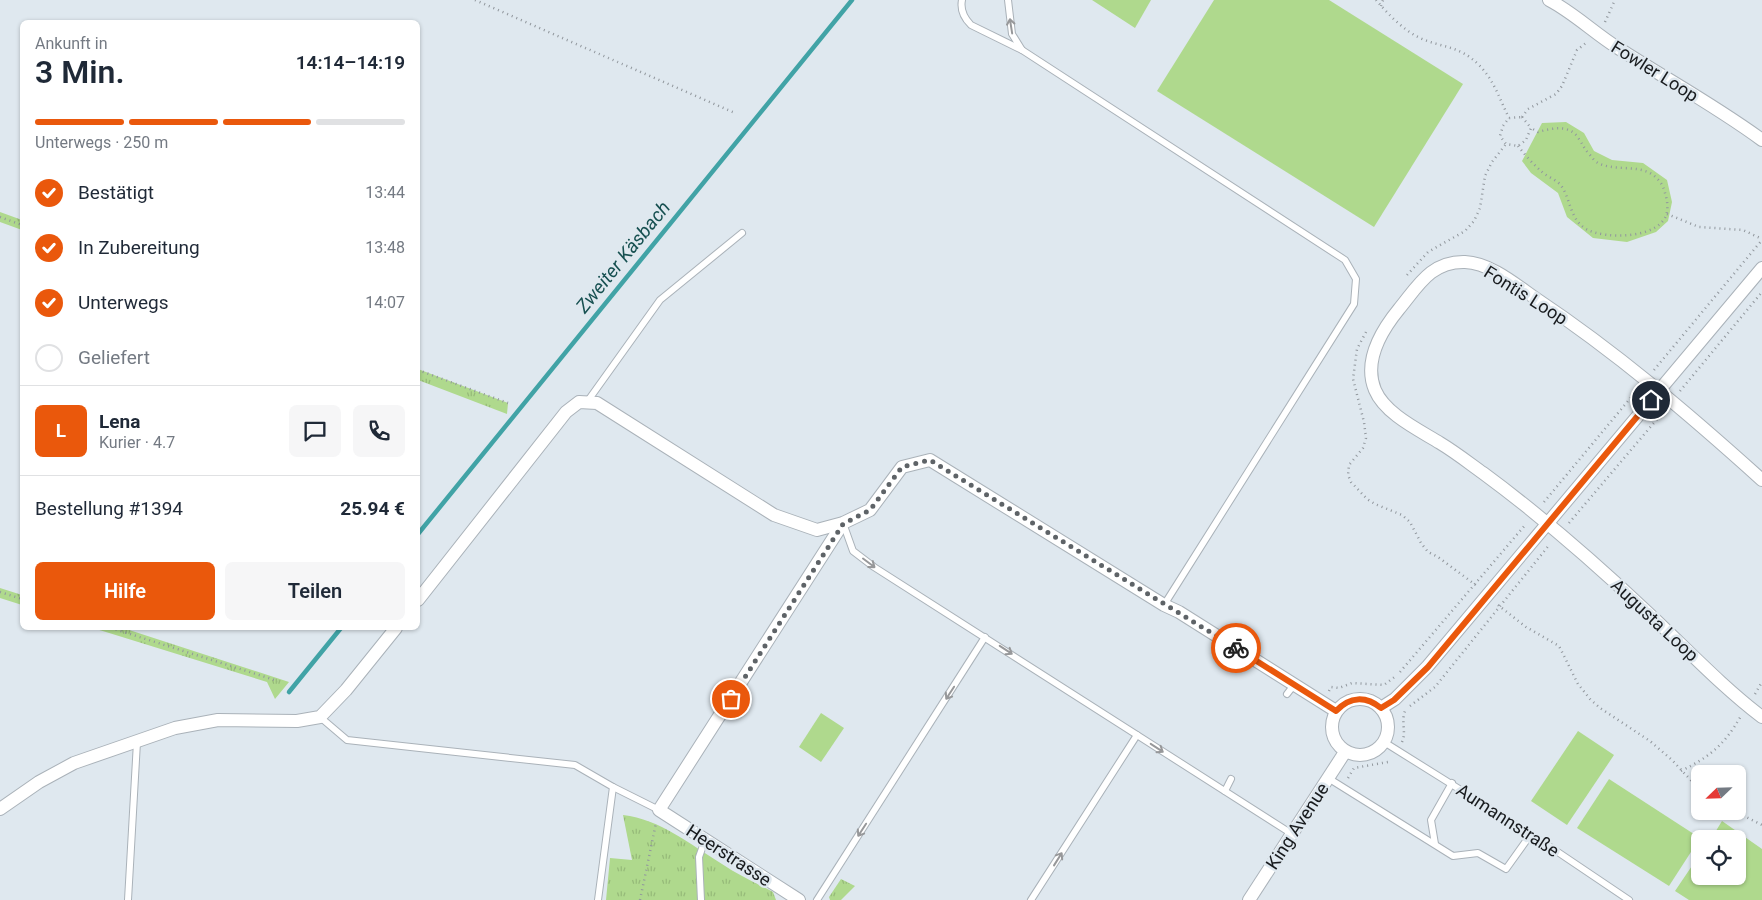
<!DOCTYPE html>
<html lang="de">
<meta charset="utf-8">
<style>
:root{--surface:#fff;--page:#f6f6f7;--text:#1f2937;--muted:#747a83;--line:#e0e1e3;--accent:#ea580c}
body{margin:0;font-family:Roboto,sans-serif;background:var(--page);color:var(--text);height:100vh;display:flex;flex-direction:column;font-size:19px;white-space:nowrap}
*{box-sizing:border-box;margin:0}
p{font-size:16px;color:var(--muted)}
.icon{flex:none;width:28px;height:28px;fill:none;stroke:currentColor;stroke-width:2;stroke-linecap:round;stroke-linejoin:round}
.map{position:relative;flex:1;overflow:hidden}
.sheet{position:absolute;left:20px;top:20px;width:400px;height:610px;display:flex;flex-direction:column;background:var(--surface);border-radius:8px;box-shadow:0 1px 4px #0004}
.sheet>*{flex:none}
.needle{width:32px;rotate:247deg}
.controls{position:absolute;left:1691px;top:765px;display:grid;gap:10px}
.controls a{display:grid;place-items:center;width:55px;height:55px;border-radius:8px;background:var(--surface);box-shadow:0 1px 4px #0004;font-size:25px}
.pin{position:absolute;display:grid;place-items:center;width:42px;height:42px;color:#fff;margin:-21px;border:2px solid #fff;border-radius:50%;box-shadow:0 1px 5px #0007}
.courier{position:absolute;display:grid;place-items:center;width:50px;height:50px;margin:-25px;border:4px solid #ea580c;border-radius:50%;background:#fff;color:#222;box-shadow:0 1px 6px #0007}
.summary em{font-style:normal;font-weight:600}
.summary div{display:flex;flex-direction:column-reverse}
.summary{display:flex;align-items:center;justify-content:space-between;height:85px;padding:0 15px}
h1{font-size:32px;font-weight:600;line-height:38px}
.bar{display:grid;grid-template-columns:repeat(4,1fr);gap:8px 5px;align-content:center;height:60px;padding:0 15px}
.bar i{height:6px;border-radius:4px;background:var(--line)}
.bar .active{background:var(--accent)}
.bar p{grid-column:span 4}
.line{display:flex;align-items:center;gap:12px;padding:0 15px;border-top:1px solid var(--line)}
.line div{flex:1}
.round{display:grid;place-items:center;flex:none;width:52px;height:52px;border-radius:8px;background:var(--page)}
ol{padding:0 15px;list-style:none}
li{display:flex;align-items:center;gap:15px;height:55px}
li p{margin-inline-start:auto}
li .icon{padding:5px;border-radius:50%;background:var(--accent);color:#fff;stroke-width:4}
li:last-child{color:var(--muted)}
li i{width:28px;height:28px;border:2px solid var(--line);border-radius:50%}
.primary-button{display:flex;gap:10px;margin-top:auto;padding:10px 15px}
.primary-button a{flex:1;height:58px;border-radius:8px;background:var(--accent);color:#fff;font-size:20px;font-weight:600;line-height:58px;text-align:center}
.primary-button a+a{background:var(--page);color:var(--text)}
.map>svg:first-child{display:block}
.grass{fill:url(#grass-tufts)}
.green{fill:#afd98d}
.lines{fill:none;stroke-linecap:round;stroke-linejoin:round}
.stream{stroke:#41a3a6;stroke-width:4.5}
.lane-casing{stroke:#aab2b9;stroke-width:8}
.street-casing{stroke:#aab2b9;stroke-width:14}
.path{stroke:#91979d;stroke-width:2.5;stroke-dasharray:1 4;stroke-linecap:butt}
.lane{stroke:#fff;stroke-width:6}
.street{stroke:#fff;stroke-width:12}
.oneway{stroke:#97989a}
.done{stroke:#5e6367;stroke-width:5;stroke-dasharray:0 9}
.route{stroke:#ea580c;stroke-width:6}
.labels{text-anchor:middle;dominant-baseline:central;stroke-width:5;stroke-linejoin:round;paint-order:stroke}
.street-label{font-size:18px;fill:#181b1e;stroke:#dfe8ef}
.water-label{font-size:19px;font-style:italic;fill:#175051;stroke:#dfe8ef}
</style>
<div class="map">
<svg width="1762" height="900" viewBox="0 0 1762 900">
<defs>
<pattern id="grass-tufts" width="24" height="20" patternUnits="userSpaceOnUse" patternTransform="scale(1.25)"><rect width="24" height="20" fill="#afd98d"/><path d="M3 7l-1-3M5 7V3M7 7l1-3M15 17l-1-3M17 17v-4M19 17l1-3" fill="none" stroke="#96ba79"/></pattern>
</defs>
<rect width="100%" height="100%" fill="#dfe8ef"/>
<!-- grass -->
<g class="grass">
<path d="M 0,212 L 22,220 L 22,230 L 0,222 Z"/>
<path d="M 418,369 L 508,403 L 507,414 L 418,380 Z"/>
<path d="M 0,588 L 22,595 L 22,605 L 0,598 Z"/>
<path d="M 93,628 L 123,628 L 289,682 L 275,699 L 267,682 Z"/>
<path d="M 623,815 C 660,819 691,845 722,864 C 738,875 756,883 773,892 L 776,900 L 606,900 L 610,858 L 632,860 Z"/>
<path d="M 841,879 L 855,886 L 841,900 L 830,900 L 829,897 Z"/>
</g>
<!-- green -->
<g class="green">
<path d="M 1092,0 L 1151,0 L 1135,28 Z"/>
<path d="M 1214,0 L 1329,0 L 1463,84 L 1374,227 L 1157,91 Z"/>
<path d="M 1566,122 L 1584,133 L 1594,151 L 1612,160 L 1643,163 L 1667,180 L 1672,202 L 1668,221 L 1656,232 L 1627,242 L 1593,238 L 1567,217 L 1558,193 L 1531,173 L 1522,161 L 1542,123 Z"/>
<path d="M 821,713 L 844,728 L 821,762 L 799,747 Z"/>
<path d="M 1578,731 L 1614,755 L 1567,825 L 1531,801 Z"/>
<path d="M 1609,779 L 1700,838 L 1669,886 L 1577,828 Z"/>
<path d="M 1722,821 L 1762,849 L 1762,900 L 1689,900 L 1675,891 L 1700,854 L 1700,876 L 1738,876 L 1738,839 L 1711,839 Z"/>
</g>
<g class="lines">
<!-- stream -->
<g class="stream">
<path d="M 418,534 L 852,0"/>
<path d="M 289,692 L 341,628"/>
</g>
<defs>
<g id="lane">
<path d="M 962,0 C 960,10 964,18 971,25 L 1022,50 L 1012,34 L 1008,0"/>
<path d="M 1022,50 L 1345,260 L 1356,279 L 1354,304 L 1164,605"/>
<path d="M 587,402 L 660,300 L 742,233"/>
<path d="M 843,523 L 853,551 L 874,567 L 1292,834"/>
<path d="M 1287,694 L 1294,685"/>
<path d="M 320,717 L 347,740 L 575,765 L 613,787 L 598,900"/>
<path d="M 1384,742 L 1531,834 L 1629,900"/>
<path d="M 1328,778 L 1453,856 L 1478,853 L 1506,869 L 1531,834"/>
<path d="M 613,787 L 659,810"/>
<path d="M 1225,791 L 1231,779"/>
<path d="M 1435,844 L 1431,820 L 1452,783"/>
<path d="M 128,900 L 137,742"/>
<path d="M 701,900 L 699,857 L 705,840"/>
<path d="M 817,900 L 985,637"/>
<path d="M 1031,900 L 1137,735"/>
</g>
<g id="street">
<path d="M 1549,0 C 1574,13 1594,33 1618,48 C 1666,79 1716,106 1762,140"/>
<path d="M 1762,480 C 1690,415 1616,352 1535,298 C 1515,284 1490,263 1465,262 C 1431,261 1418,286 1399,309 C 1381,331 1363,361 1375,390 C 1385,414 1419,430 1440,443 C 1455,452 1469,463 1483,473 C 1540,515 1594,562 1645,610 C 1684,646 1720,685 1762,717"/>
<path d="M 418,600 L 566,412 L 579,402 L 597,403 L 774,515 L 817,530 L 843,523 L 870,510 L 902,467 L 930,460 L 1164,605 L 1179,612 L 1336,711"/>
<circle cx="1360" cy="727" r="28"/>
<path d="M 1381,708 L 1395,699 L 1427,667 L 1762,268"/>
<path d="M 0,809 L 39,782 L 74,763 L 175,728 L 218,720 L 297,721 L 320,717 L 346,690 L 396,628"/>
<path d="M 799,900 L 659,810 L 843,523"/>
<path d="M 1249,900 L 1345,752"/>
</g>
</defs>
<!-- lane casing -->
<use href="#lane" class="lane-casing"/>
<!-- street casing -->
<use href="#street" class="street-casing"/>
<!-- path -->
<g class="path">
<path d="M 475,0 L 735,113"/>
<path d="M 1376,0 C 1388,14 1403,30 1420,38 C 1442,48 1459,45 1479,65 C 1494,80 1500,100 1509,118"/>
<path d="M 1381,6 L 1383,0"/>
<path d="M 1605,22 L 1615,0"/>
<path d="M 1522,117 L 1528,109 L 1556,94 L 1562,86 L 1577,50 L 1586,43"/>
<path d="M 1522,117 L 1531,128 L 1526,140 L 1518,146 L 1506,144 L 1500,136 L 1503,126 L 1509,118 Z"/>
<path d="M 1518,146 C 1525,155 1533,164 1541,171 C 1547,177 1558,180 1562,187 C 1571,201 1570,219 1586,229 C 1605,240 1662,239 1667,212 C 1668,206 1667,199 1665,193 C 1663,184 1658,178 1650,173 C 1634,165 1614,171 1598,163 C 1595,161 1592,158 1590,155 C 1585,150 1583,145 1579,139 C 1570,124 1553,128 1538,132 L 1531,128"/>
<path d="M 1667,214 L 1699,227 L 1743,230 L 1762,239"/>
<path d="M 0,217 L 22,225"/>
<path d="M 1407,275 L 1428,252 L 1465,231 L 1474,221 L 1480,208 L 1485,176 L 1492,162 L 1506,144"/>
<path d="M 1366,332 L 1357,349 L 1353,379 L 1364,422 L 1366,438 L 1363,448 L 1349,465 L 1348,475 L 1351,482 L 1367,499 L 1375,504 L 1402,515 L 1410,522 L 1421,543 L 1428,552 L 1438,557 L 1477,586"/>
<path d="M 418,370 L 508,403"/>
<path d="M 1654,370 L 1762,240"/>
<path d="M 1680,391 L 1762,292"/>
<path d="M 1544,502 L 1638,389"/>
<path d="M 1569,523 L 1664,411"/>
<path d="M 0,592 L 22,599"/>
<path d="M 1498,605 L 1526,627 L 1559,646 L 1578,684 L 1590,699 L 1600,708 L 1650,741 L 1672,760 L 1700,790"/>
<path d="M 111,628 L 278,681"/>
<path d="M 1400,672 L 1526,524"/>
<path d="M 1329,691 L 1331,687 L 1339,688 L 1352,683 L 1384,685 L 1396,676"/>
<path d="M 1755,694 L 1762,682"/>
<path d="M 1410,706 L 1435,687 L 1443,677 L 1550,544"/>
<path d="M 1402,742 C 1407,732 1400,720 1406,709"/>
<path d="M 1681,771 C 1711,756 1724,745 1741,716"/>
<path d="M 1348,778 L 1354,768 L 1388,762 L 1390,759"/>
<path d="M 1734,811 L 1762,825"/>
<path d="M 640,900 L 656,823"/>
</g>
<!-- lane -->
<use href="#lane" class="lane"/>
<!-- street -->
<use href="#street" class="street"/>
</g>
<!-- one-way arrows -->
<defs><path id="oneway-shaft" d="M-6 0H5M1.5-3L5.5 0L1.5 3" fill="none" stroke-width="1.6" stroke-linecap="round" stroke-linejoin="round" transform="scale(1.25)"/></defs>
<g class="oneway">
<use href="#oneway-shaft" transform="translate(1011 26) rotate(-99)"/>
<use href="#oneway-shaft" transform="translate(869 563) rotate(37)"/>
<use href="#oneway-shaft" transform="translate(1006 650) rotate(33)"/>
<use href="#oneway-shaft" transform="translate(950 693) rotate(123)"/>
<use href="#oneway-shaft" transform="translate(1157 748) rotate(33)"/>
<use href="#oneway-shaft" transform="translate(862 830) rotate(123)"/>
<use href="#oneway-shaft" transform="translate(1058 859) rotate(-58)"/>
</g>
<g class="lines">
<!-- done -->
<path class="done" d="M 731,699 L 843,524 L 870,510 L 902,467 L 930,460 L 1236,648"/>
<!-- route -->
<path class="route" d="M 1236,648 L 1336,711 C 1350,696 1366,696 1381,708 L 1394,700 L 1428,667 L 1651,400"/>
</g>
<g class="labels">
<!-- street labels -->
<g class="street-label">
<text transform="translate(1655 71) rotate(32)">Fowler Loop</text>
<text transform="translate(1526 295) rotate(32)">Fontis Loop</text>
<text transform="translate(1655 620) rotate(43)">Augusta Loop</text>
<text transform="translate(1508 820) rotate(33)">Aumannstraße</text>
<text transform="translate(1297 826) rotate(-57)">King Avenue</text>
<text transform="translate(729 855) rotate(33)">Heerstrasse</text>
</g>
<!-- water labels -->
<g class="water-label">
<text transform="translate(623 257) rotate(-51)">Zweiter Käsbach</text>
</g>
</g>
</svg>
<div class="controls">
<a><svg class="needle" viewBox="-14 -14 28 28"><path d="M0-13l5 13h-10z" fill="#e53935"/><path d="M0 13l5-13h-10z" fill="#747a83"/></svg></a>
<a><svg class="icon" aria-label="locate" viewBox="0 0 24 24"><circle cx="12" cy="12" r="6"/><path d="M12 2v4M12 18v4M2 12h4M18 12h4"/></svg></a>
</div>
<div class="pin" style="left:731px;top:699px;background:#ea580c"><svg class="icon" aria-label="bag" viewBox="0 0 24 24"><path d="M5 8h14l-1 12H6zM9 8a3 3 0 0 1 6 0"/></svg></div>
<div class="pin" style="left:1651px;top:400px;background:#1f2937"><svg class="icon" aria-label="home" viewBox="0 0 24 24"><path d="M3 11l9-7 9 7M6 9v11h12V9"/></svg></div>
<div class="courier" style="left:1236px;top:648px"><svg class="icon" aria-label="bike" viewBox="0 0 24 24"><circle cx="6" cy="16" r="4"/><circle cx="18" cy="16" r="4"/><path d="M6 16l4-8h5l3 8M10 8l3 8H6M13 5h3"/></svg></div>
<section class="sheet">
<div class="summary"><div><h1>3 Min.</h1><p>Ankunft in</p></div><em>14:14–14:19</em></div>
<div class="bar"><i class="active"></i><i class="active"></i><i class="active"></i><i></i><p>Unterwegs · 250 m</p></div>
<ol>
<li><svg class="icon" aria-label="check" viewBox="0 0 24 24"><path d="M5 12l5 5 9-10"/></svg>Bestätigt<p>13:44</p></li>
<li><svg class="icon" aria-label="check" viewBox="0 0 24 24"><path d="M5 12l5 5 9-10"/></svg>In Zubereitung<p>13:48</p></li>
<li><svg class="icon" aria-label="check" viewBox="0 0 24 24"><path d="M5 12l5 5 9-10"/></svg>Unterwegs<p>14:07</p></li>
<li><i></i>Geliefert</li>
</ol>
<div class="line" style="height:90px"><b class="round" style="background:var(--accent);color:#fff">L</b><div><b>Lena</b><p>Kurier · 4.7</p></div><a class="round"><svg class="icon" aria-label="chat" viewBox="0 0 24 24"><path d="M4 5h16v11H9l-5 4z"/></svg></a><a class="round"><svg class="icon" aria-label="phone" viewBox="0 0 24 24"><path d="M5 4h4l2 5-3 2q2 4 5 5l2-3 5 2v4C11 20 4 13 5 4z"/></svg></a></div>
<div class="line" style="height:65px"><div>Bestellung #1394</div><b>25.94 €</b></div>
<div class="primary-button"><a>Hilfe</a><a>Teilen</a></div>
</section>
</div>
